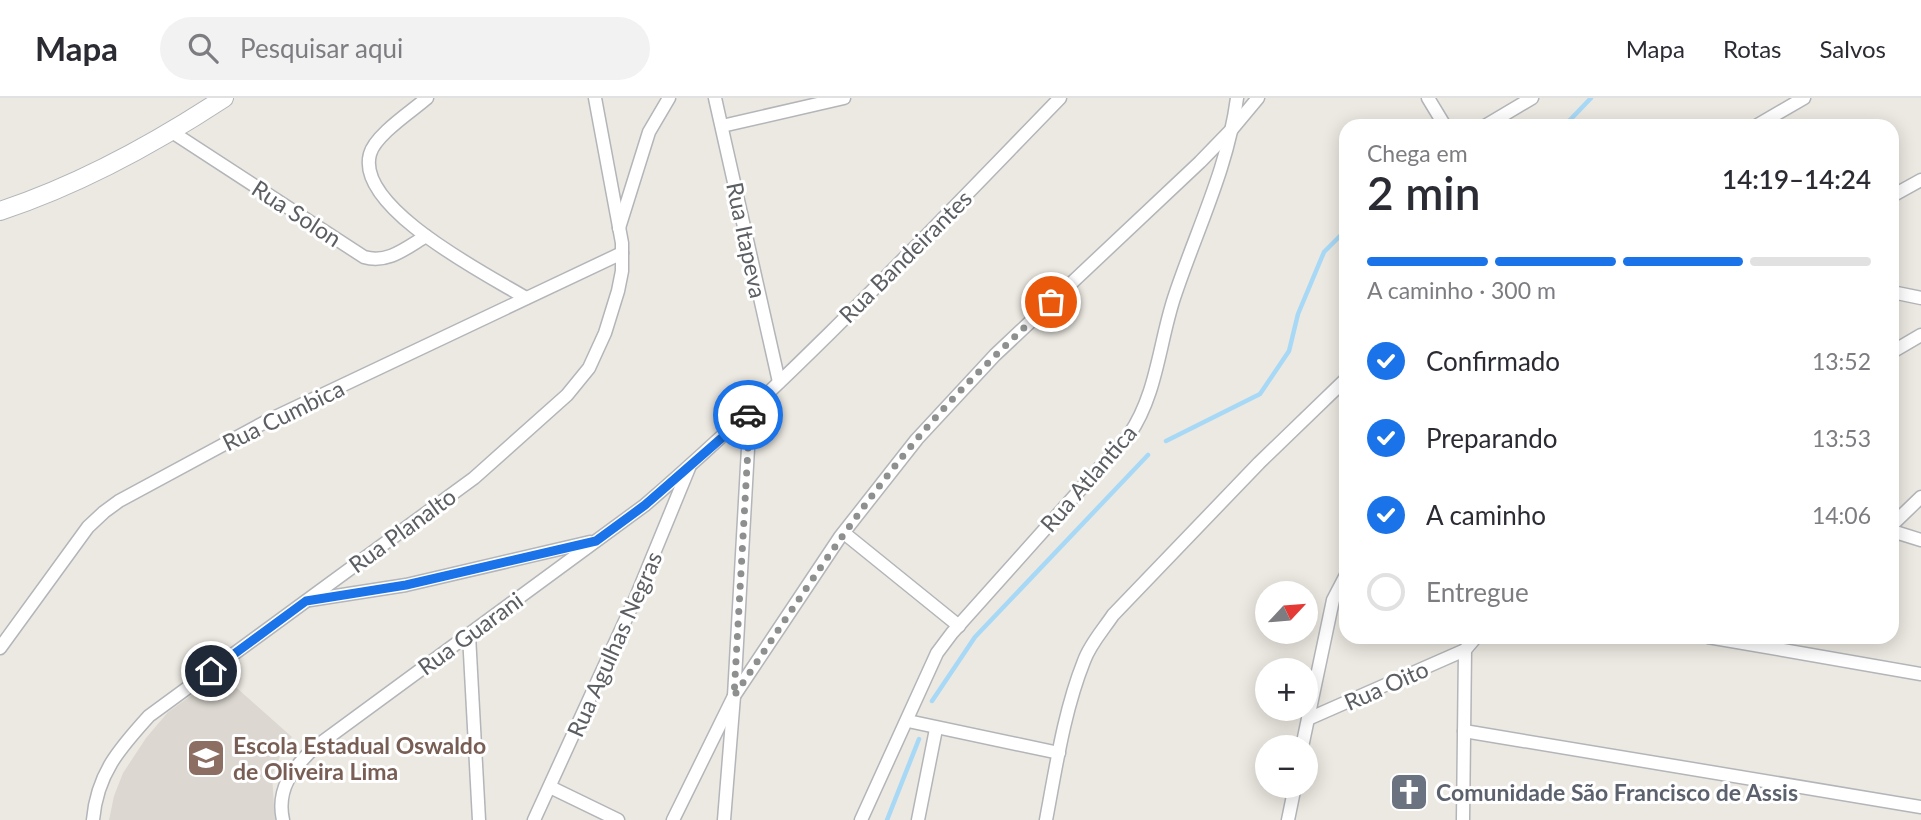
<!DOCTYPE html>
<html lang="pt">
<meta charset="utf-8">
<style>
:root{--surface:#fff;--page:#f2f2f3;--text:#2b2b33;--muted:#7c7c81;--line:#e1e1e2;--accent:#1a73e8}
body{margin:0;font-family:Lato,sans-serif;background:var(--page);color:var(--text);height:100vh;display:flex;flex-direction:column;font-size:26px;white-space:nowrap}
*{box-sizing:border-box;margin:0}
p{font-size:23px;color:var(--muted)}
.icon{flex:none;width:38px;height:38px;fill:none;stroke:currentColor;stroke-width:2;stroke-linecap:round;stroke-linejoin:round}
.map{position:relative;flex:1;overflow:hidden}
.panel{position:absolute;left:1339px;top:21px;width:560px;height:525px;display:flex;flex-direction:column;background:var(--surface);border-radius:21px;box-shadow:0 4px 18px #0003}
.panel>*{flex:none}
.needle{width:46px;rotate:64deg}
.fabs{position:absolute;left:1255px;top:483px;display:grid;gap:14px}
.fabs a{display:grid;place-items:center;width:63px;height:63px;border-radius:50%;background:var(--surface);box-shadow:0 4px 18px #0003;font-size:35px}
.pin{position:absolute;display:grid;place-items:center;width:60px;height:60px;color:#fff;margin:-30px;border:4px solid #fff;border-radius:50%;box-shadow:0 2px 7px #0007}
.courier{position:absolute;display:grid;place-items:center;width:70px;height:70px;margin:-35px;border:5px solid #1a73e8;border-radius:50%;background:#fff;color:#222;box-shadow:0 2px 9px #0007}
.overview em{font-style:normal;font-weight:600}
.overview div{display:flex;flex-direction:column-reverse}
.overview{display:flex;align-items:center;justify-content:space-between;height:119px;padding:0 28px}
h1{font-size:46px;font-weight:600;line-height:52px}
.bar{display:grid;grid-template-columns:repeat(4,1fr);gap:10px 7px;align-content:center;height:84px;padding:0 28px}
.bar i{height:9px;border-radius:5px;background:var(--line)}
.bar .selected{background:var(--accent)}
.bar p{grid-column:span 4}
ol{padding:0 28px;list-style:none}
li{display:flex;align-items:center;gap:21px;height:77px}
li p{margin-inline-start:auto}
li .icon{padding:7px;border-radius:50%;background:var(--accent);color:#fff;stroke-width:4}
li:last-child{color:var(--muted)}
li i{width:38px;height:38px;border:4px solid var(--line);border-radius:50%}
header{display:flex;align-items:center;gap:42px;box-sizing:border-box;height:98px;padding:0 35px;background:var(--surface);border-bottom:2px solid var(--line)}
header strong{font-size:33px}
nav{display:flex;gap:38px;margin-inline-start:auto;font-size:24px}
.search{width:490px;height:63px;background:var(--page);display:flex;align-items:center;gap:18px;box-sizing:border-box;padding:0 24px;border-radius:38px;color:var(--muted);font-size:26px}
.map>svg:first-child{display:block}
.education{fill:#dcd8d1}
.lines{fill:none;stroke-linecap:round;stroke-linejoin:round}
.stream{stroke:#a7d9f7;stroke-width:4.5}
.street-casing{stroke:#b3b5b9;stroke-width:15}
.secondary-casing{stroke:#b2b5b9;stroke-width:20}
.street{stroke:#fff;stroke-width:12}
.secondary{stroke:#fff;stroke-width:18}
.done{stroke:#8e8f8f;stroke-width:7;stroke-dasharray:0 12.6}
.route{stroke:#1a73e8;stroke-width:9}
.labels{text-anchor:middle;dominant-baseline:central;stroke-width:6;stroke-linejoin:round;paint-order:stroke}
.street-label{font-size:23px;fill:#5b5e62;stroke:#fff}
.education-label{font-size:23px;font-weight:bold;fill:#785e54;stroke:#fff;text-anchor:start}
.worship-label{font-size:23px;font-weight:bold;fill:#5b616d;stroke:#fff;text-anchor:start}
</style>
<header>
<strong>Mapa</strong>
<div class="search"><svg class="icon" aria-label="search" viewBox="0 0 24 24"><circle cx="10" cy="10" r="6"/><path d="M15 15l6 6"/></svg>Pesquisar aqui</div>
<nav><a>Mapa</a><a>Rotas</a><a>Salvos</a></nav>
</header>
<div class="map">
<svg width="1921" height="722" viewBox="0 0 1921 722">
<rect width="100%" height="100%" fill="#ece9e2"/>
<!-- education -->
<path class="education" d="M 221,576 L 292,639 L 286,645 L 272,677 L 275,722 L 109,722 L 114,698 L 123,675 L 146,640 L 168,614 Z"/>
<g class="lines">
<!-- stream -->
<g class="stream">
<path d="M 1560,28 L 1570,22 L 1591,0"/>
<path d="M 1166,343 L 1260,296 L 1289,253 L 1298,216 L 1324,154 L 1346,132"/>
<path d="M 932,603 L 975,539 L 1148,357"/>
<path d="M 887,722 L 919,641"/>
</g>
<defs>
<g id="street">
<path d="M 427,0 C 412,13 375,37 370,56 C 355,110 488,177 526,200"/>
<path d="M 715,0 L 779,284"/>
<path d="M 1428,0 L 1445,28"/>
<path d="M 722,28 L 844,0"/>
<path d="M 1485,28 L 1532,0"/>
<path d="M 1756,28 L 1804,0"/>
<path d="M 172,34 L 364,159 C 388,166 406,150 426,138"/>
<path d="M 1892,98 L 1921,82"/>
<path d="M 619,130 L 649,34 L 669,0"/>
<path d="M 1892,194 L 1921,200"/>
<path d="M 1892,254 L 1921,237"/>
<path d="M 1892,427 L 1921,399"/>
<path d="M 1892,433 L 1921,442"/>
<path d="M 844,435 L 959,528"/>
<path d="M 310,502 L 406,487 L 590,444"/>
<path d="M 469,537 L 479,722"/>
<path d="M 1708,539 L 1921,576"/>
<path d="M 0,550 L 88,429 L 104,414 L 119,403 L 267,323 L 622,155"/>
<path d="M 1308,621 L 1465,552"/>
<path d="M 908,623 L 1059,655"/>
<path d="M 1464,633 L 1921,709"/>
<path d="M 1302,649 L 1333,502 L 1346,477"/>
<path d="M 550,689 L 618,722"/>
<path d="M 93,722 C 97,676 119,651 149,618 L 474,380 L 567,297 L 589,270 L 605,235 L 618,193 L 622,173 L 622,145 L 595,0"/>
<path d="M 283,722 C 276,691 293,670 314,650 L 645,407 C 791,281 925,139 1060,0"/>
<path d="M 534,722 L 636,499 L 689,370"/>
<path d="M 673,722 L 734,598 L 840,439 L 917,341 L 995,257 L 1200,64 L 1233,30 L 1258,0"/>
<path d="M 724,722 L 734,598 L 750,315"/>
<path d="M 861,722 L 937,555 L 952,535 L 1129,337 C 1157,296 1159,246 1174,200 C 1196,133 1228,70 1237,0"/>
<path d="M 918,722 L 936,631"/>
<path d="M 1046,722 C 1056,669 1064,613 1084,563 C 1090,546 1103,532 1113,517 L 1259,365 L 1346,281"/>
<path d="M 1288,722 L 1295,688"/>
<path d="M 1463,722 L 1465,552 L 1476,539"/>
</g>
<path id="secondary" d="M 0,113 C 79,87 154,46 224,0"/>
</defs>
<!-- street casing -->
<use href="#street" class="street-casing"/>
<!-- secondary casing -->
<use href="#secondary" class="secondary-casing"/>
<!-- street -->
<use href="#street" class="street"/>
<!-- secondary -->
<use href="#secondary" class="secondary"/>
</g>
<g class="lines">
<!-- done -->
<path class="done" d="M 748,317 L 750,315 L 734,598 C 793,511 849,422 917,341 C 958,292 1005,248 1051,204"/>
<!-- route -->
<path class="route" d="M 211,573 L 306,503 L 406,487 L 596,443 L 645,407 L 748,317"/>
</g>
<!-- icons -->
<defs>
<symbol id="school-square" viewBox="-11 -11 22 22"><rect x="-9" y="-9" width="18" height="18" rx="4" fill="#8d6e63" stroke="#fff"/><path d="M0-5L7-2L0 1L-7-2ZM-4 1L0 2.5L4 1V4Q0 6-4 4Z" fill="#fff"/></symbol>
<symbol id="church-square" viewBox="-11 -11 22 22"><rect x="-9" y="-9" width="18" height="18" rx="4" fill="#6b7280" stroke="#fff"/><path d="M-1.2-6h2.4v3.5h3.3v2.4h-3.3V6h-2.4V-.1h-3.3v-2.4h3.3Z" fill="#fff"/></symbol>
</defs>
<g fill-rule="evenodd">
<use href="#school-square" x="184" y="638" width="44" height="44"/>
<use href="#church-square" x="1387" y="672" width="44" height="44"/>
</g>
<g class="labels">
<!-- street labels -->
<g class="street-label">
<text transform="translate(297 115) rotate(33)">Rua Solon</text>
<text transform="translate(747 142) rotate(78)">Rua Itapeva</text>
<text transform="translate(905 158) rotate(-45)">Rua Bandeirantes</text>
<text transform="translate(283 317) rotate(-26)">Rua Cumbica</text>
<text transform="translate(1088 380) rotate(-49)">Rua Atlantica</text>
<text transform="translate(402 432) rotate(-36)">Rua Planalto</text>
<text transform="translate(470 535) rotate(-36)">Rua Guarani</text>
<text transform="translate(614 546) rotate(-66)">Rua Agulhas Negras</text>
<text transform="translate(1386 587) rotate(-24)">Rua Oito</text>
</g>
<!-- education labels -->
<g class="education-label">
<text x="233" y="647">Escola Estadual Oswaldo<tspan x="233" dy="26">de Oliveira Lima</tspan></text>
</g>
<!-- worship labels -->
<g class="worship-label">
<text x="1436" y="694">Comunidade São Francisco de Assis</text>
</g>
</g>
</svg>
<div class="fabs">
<a><svg class="needle" viewBox="-14 -14 28 28"><path d="M0-13l5 13h-10z" fill="#e53935"/><path d="M0 13l5-13h-10z" fill="#7c7c81"/></svg></a>
<a>+</a>
<a>−</a>
</div>
<div class="pin" style="left:1051px;top:204px;background:#ea580c"><svg class="icon" aria-label="bag" viewBox="0 0 24 24"><path d="M5 8h14l-1 12H6zM9 8a3 3 0 0 1 6 0"/></svg></div>
<div class="pin" style="left:211px;top:573px;background:#1f2937"><svg class="icon" aria-label="home" viewBox="0 0 24 24"><path d="M3 11l9-7 9 7M6 9v11h12V9"/></svg></div>
<div class="courier" style="left:748px;top:317px"><svg class="icon" aria-label="car" viewBox="0 0 24 24"><path d="M5 17H2v-5l4-1 3-4h7l3 4 3 1v5h-3M9 17h6M6 11h13"/><circle cx="7" cy="17" r="2"/><circle cx="17" cy="17" r="2"/></svg></div>
<section class="panel">
<div class="overview"><div><h1>2 min</h1><p>Chega em</p></div><em>14:19–14:24</em></div>
<div class="bar"><i class="selected"></i><i class="selected"></i><i class="selected"></i><i></i><p>A caminho · 300 m</p></div>
<ol>
<li><svg class="icon" aria-label="check" viewBox="0 0 24 24"><path d="M5 12l5 5 9-10"/></svg>Confirmado<p>13:52</p></li>
<li><svg class="icon" aria-label="check" viewBox="0 0 24 24"><path d="M5 12l5 5 9-10"/></svg>Preparando<p>13:53</p></li>
<li><svg class="icon" aria-label="check" viewBox="0 0 24 24"><path d="M5 12l5 5 9-10"/></svg>A caminho<p>14:06</p></li>
<li><i></i>Entregue</li>
</ol>
</section>
</div>
